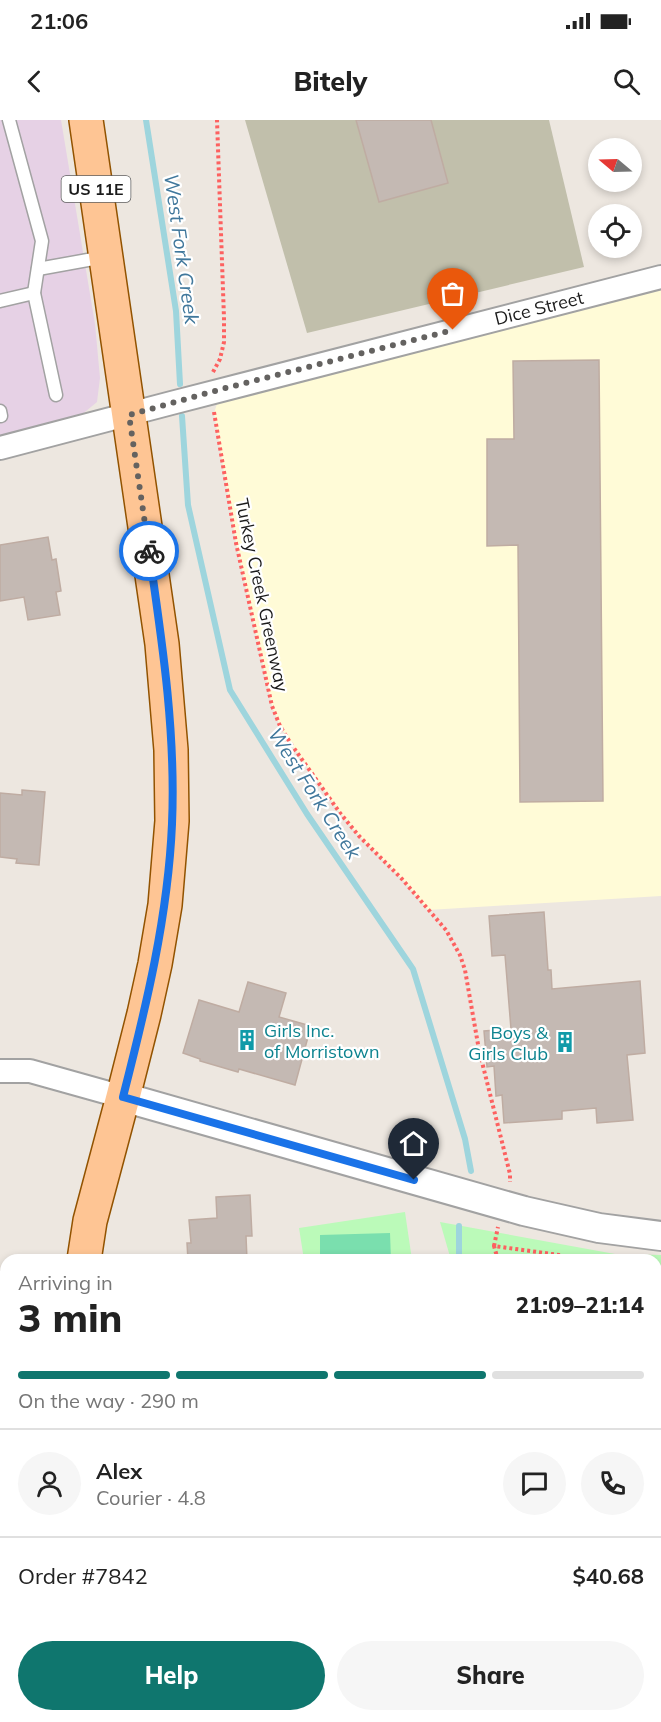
<!DOCTYPE html>
<meta charset="utf-8">
<style>
:root{--surface:#fff;--page:#f6f6f6;--text:#222;--muted:#767676;--line:#e0e0e0;--accent:#0f766e}
body{margin:0;font-family:Mulish,sans-serif;background:var(--page);color:var(--text);height:100vh;display:flex;flex-direction:column;font-size:22px;white-space:nowrap}
*{box-sizing:border-box;margin:0}
p{font-size:20px;color:var(--muted)}
.icon{flex:none;width:33px;height:33px;fill:none;stroke:currentColor;stroke-width:2;stroke-linecap:round;stroke-linejoin:round}
.map{position:relative;flex:1;overflow:hidden}
.details{position:absolute;left:0px;top:1134px;width:662px;height:468px;display:flex;flex-direction:column;background:var(--surface);border-radius:18px 18px 0 0;box-shadow:0 3px 9px #0003}
.details>*{flex:none}
.needle{width:39px;rotate:289deg}
.fabs{position:absolute;left:588px;top:18px;display:grid;gap:12px}
.fabs a{display:grid;place-items:center;width:54px;height:54px;border-radius:50%;background:var(--surface);box-shadow:0 3px 9px #0003;font-size:30px}
.pin{position:absolute;display:grid;place-items:center;width:51px;height:51px;color:#fff;margin:-62px -26px;border-radius:50% 50% 50% 0;rotate:-45deg;box-shadow:0 0 6px #0007}
.pin .icon{rotate:45deg}
.courier{position:absolute;display:grid;place-items:center;width:60px;height:60px;margin:-30px;border:4px solid #1a73e8;border-radius:50%;background:#fff;color:#222;box-shadow:0 2px 8px #0007}
.headline em{font-style:normal;font-weight:800}
.headline div{display:flex;flex-direction:column-reverse}
.headline{display:flex;align-items:center;justify-content:space-between;height:102px;padding:0 18px}
h1{font-size:39px;font-weight:800;line-height:45px}
.bar{display:grid;grid-template-columns:repeat(4,1fr);gap:9px 6px;align-content:center;height:72px;padding:0 18px}
.bar i{height:8px;border-radius:4px;background:var(--line)}
.bar .on{background:var(--accent)}
.bar p{grid-column:span 4}
.line{display:flex;align-items:center;gap:15px;padding:0 18px;border-top:2px solid var(--line)}
.line div{flex:1}
.round{display:grid;place-items:center;flex:none;width:63px;height:63px;border-radius:32px;background:var(--page)}
.action{display:flex;gap:12px;margin-top:auto;padding:12px 18px}
.action a{flex:1;height:69px;border-radius:36px;background:var(--accent);color:#fff;font-size:24px;font-weight:800;line-height:69px;text-align:center}
.action a+a{background:var(--page);color:var(--text)}
.status{display:flex;justify-content:space-between;align-items:center;height:42px;padding:0 30px;background:var(--surface);direction:ltr}
.status svg{height:16px;fill:currentColor}
header{display:flex;justify-content:space-between;align-items:center;height:78px;padding:0 18px;background:var(--surface);font-size:27px;font-weight:800}
.map>svg:first-child{display:block}
.industrial{fill:#e6d1e5}
.education{fill:#fffbd7}
.construction{fill:#c1bfab}
.park{fill:#bbfab9}
.pitch{fill:#7adfae}
.lines{fill:none;stroke-linecap:round;stroke-linejoin:round}
.stream{stroke:#9ed5dd;stroke-width:6}
.building{fill:#c4b9b3;stroke:#bfaca2;stroke-width:1.5}
.service-casing{stroke:#a2a2a2;stroke-width:15}
.minor-casing{stroke:#a2a2a2;stroke-width:26}
.tertiary-casing{stroke:#a2a2a2;stroke-width:32}
.primary-casing{stroke:#925300;stroke-width:36}
.path{stroke:#fd6160;stroke-width:4;stroke-dasharray:3 3;stroke-linecap:butt}
.service{stroke:#fff;stroke-width:12}
.minor{stroke:#fff;stroke-width:22}
.tertiary{stroke:#fff;stroke-width:28}
.primary{stroke:#fec594;stroke-width:33}
.done{stroke:#646260;stroke-width:6;stroke-dasharray:0 10.8}
.route{stroke:#1a73e8;stroke-width:8}
.labels{text-anchor:middle;dominant-baseline:central;stroke-width:4.5;stroke-linejoin:round;paint-order:stroke}
.shield{fill:#fff;stroke:#5f5f5f;stroke-width:1.5}
.shield-label{font-size:16px;font-weight:bold;fill:#1b1b1b}
.street-label{font-size:18px;fill:#1b1b1b;stroke:#fff}
.culture-label{font-size:18px;fill:#0d838f;stroke:#fff;text-anchor:start}
.water-label{font-size:20px;font-style:italic;fill:#41789c;stroke:#fff}
</style>
<div class="status"><b>21:06</b><svg viewBox="0 0 49 12"><path d="M0 12V9h3v3zM5 12V6h3v6zM10 12V3h3v9zM15 12V0h3v12zM26 1h20v11H26zM47 4h2v5h-2z"/></svg></div>
<header><svg class="icon" aria-label="back" viewBox="0 0 24 24"><path d="M15 5l-7 7 7 7"/></svg>Bitely<svg class="icon" aria-label="search" viewBox="0 0 24 24"><circle cx="10" cy="10" r="6"/><path d="M15 15l6 6"/></svg></header>
<div class="map">
<svg width="661" height="1602" viewBox="0 0 661 1602">
<rect width="100%" height="100%" fill="#ede7e0"/>
<!-- industrial -->
<g class="industrial">
<path d="M 0,0 L 61,0 L 95,204 L 100,258 L 97,282 L 80,296 L 0,317 Z"/>
<path d="M 6,1519 L 6,1596 L 61,1596 L 63,1602 L 0,1602 L 0,1520 Z"/>
</g>
<!-- education -->
<path class="education" d="M 661,157 L 661,776 L 428,790 L 402,759 L 359,716 L 340,693 L 291,624 L 280,606 L 272,586 L 236,423 L 214,293 L 222,269 Z"/>
<!-- construction -->
<path class="construction" d="M 245,0 L 549,0 L 584,147 L 307,213 Z"/>
<!-- park -->
<g class="park">
<path d="M 405,1092 L 412,1140 L 304,1140 L 299,1108 Z"/>
<path d="M 440,1102 L 615,1134 L 661,1135 L 661,1481 L 656,1475 L 656,1140 L 451,1140 Z"/>
</g>
<!-- pitch -->
<path class="pitch" d="M 390,1113 L 391,1140 L 320,1140 L 320,1115 Z"/>
<g class="lines">
<!-- stream -->
<g class="stream">
<path d="M 146,0 L 176,191 L 180,264"/>
<path d="M 182,296 L 188,385 L 230,570 L 307,694 L 413,849 L 465,1019 L 471,1051"/>
<path d="M 459,1106 L 459,1135 L 461,1140"/>
<path d="M 656,1454 L 661,1460"/>
</g>
</g>
<!-- building -->
<g class="building">
<path d="M 356,0 L 431,0 L 448,63 L 379,82 Z"/>
<path d="M 599,240 L 603,681 L 520,682 L 518,425 L 487,426 L 487,319 L 514,319 L 513,241 Z"/>
<path d="M 48,417 L 52,440 L 56,439 L 61,471 L 56,472 L 60,495 L 28,500 L 24,477 L 0,481 L 0,425 Z"/>
<path d="M 22,670 L 45,672 L 39,745 L 16,743 L 17,739 L 0,737 L 0,673 L 22,675 Z"/>
<path d="M 544,792 L 548,850 L 551,850 L 552,869 L 640,861 L 645,933 L 627,935 L 633,1000 L 597,1003 L 596,988 L 562,991 L 562,999 L 504,1003 L 502,975 L 496,976 L 494,946 L 487,947 L 484,911 L 511,909 L 505,835 L 492,836 L 489,796 Z"/>
<path d="M 248,862 L 286,873 L 279,897 L 311,906 L 295,965 L 239,949 L 238,952 L 200,941 L 200,939 L 183,933 L 199,880 L 239,892 Z"/>
<path d="M 250,1075 L 252,1116 L 246,1116 L 247,1140 L 188,1140 L 187,1123 L 191,1123 L 189,1100 L 217,1098 L 216,1077 Z"/>
</g>
<g class="lines">
<defs>
<g id="service">
<path d="M 9,0 L 42,121 L 34,173 L 56,275"/>
<path d="M 38,149 L 104,137"/>
<path d="M 0,181 L 34,173"/>
<path d="M 0,291 L 1,296"/>
</g>
<g id="minor">
<path d="M 0,328 C 220,270 440,213 661,157"/>
<path d="M 0,951 L 30,951 L 123,977"/>
</g>
<path id="tertiary" d="M 123,977 L 524,1091 L 599,1108 L 661,1116"/>
<g id="primary">
<path d="M 84,1140 L 90,1101 L 123,977 L 144,894 L 155,844 L 165,785 L 172,701 L 171,630 L 162,524 L 86,0"/>
<path d="M 99,1596 L 101,1602"/>
</g>
</defs>
<!-- service casing -->
<use href="#service" class="service-casing"/>
<!-- minor casing -->
<use href="#minor" class="minor-casing"/>
<!-- tertiary casing -->
<use href="#tertiary" class="tertiary-casing"/>
<!-- primary casing -->
<use href="#primary" class="primary-casing"/>
<!-- path -->
<g class="path">
<path d="M 213,252 L 220,239 L 224,222 L 224,198 L 217,0"/>
<path d="M 214,292 L 236,423 L 272,586 L 280,606 L 291,624 L 340,693 L 359,716 L 402,759 L 446,810 L 460,835 L 465,850 L 479,930 L 510,1054 L 510,1062"/>
<path d="M 494,1126 L 498,1107"/>
<path d="M 498,1140 L 494,1126 L 559,1135 L 579,1140"/>
<path d="M 656,1155 L 661,1153"/>
<path d="M 656,1369 L 661,1372"/>
</g>
<!-- service -->
<use href="#service" class="service"/>
<!-- minor -->
<use href="#minor" class="minor"/>
<!-- tertiary -->
<use href="#tertiary" class="tertiary"/>
<!-- primary -->
<use href="#primary" class="primary"/>
</g>
<g class="lines">
<!-- done -->
<path class="done" d="M 149,431 L 129,295 L 222,269 L 453,210"/>
<!-- route -->
<path class="route" d="M 149,431 C 162,521 176,612 172,704 C 168,797 146,887 123,977 L 414,1060"/>
</g>
<!-- icons -->
<defs>
<symbol id="building-bare" viewBox="-9 -9 18 18"><path d="M-4-6H4V6H1V3H-1V6H-4ZM-2.5-4.3h1.7v1.8h-1.7ZM.8-4.3h1.7v1.8H.8ZM-2.5-1h1.7V.8h-1.7ZM.8-1h1.7V.8H.8Z" fill="#0f9aa8" stroke="#fff" stroke-width="2.5" paint-order="stroke"/></symbol>
</defs>
<g fill-rule="evenodd">
<use href="#building-bare" x="232" y="905" width="30" height="30"/>
<use href="#building-bare" x="550" y="907" width="30" height="30"/>
</g>
<g class="labels">
<!-- shield labels -->
<rect class="shield" x="61.5" y="56" width="69" height="26" rx="4.5"/>
<g class="shield-label">
<text x="96" y="69">US 11E</text>
</g>
<!-- street labels -->
<g class="street-label">
<text transform="translate(539 188) rotate(-14)">Dice Street</text>
<text transform="translate(262 475) rotate(78)">Turkey Creek Greenway</text>
</g>
<!-- culture labels -->
<g class="culture-label">
<text x="264" y="910">Girls Inc.<tspan x="264" dy="21">of Morristown</tspan></text>
<text x="548" y="912" text-anchor="end">Boys &amp;<tspan x="548" dy="21">Girls Club</tspan></text>
</g>
<!-- water labels -->
<g class="water-label">
<text transform="translate(182 129) rotate(82)">West Fork Creek</text>
<text transform="translate(315 673) rotate(57)">West Fork Creek</text>
</g>
</g>
</svg>
<div class="fabs">
<a><svg class="needle" viewBox="-14 -14 28 28"><path d="M0-13l5 13h-10z" fill="#e53935"/><path d="M0 13l5-13h-10z" fill="#767676"/></svg></a>
<a><svg class="icon" aria-label="locate" viewBox="0 0 24 24"><circle cx="12" cy="12" r="6"/><path d="M12 2v4M12 18v4M2 12h4M18 12h4"/></svg></a>
</div>
<div class="pin" style="left:453px;top:210px;background:#ea580c"><svg class="icon" aria-label="bag" viewBox="0 0 24 24"><path d="M5 8h14l-1 12H6zM9 8a3 3 0 0 1 6 0"/></svg></div>
<div class="pin" style="left:414px;top:1060px;background:#1f2937"><svg class="icon" aria-label="home" viewBox="0 0 24 24"><path d="M3 11l9-7 9 7M6 9v11h12V9"/></svg></div>
<div class="courier" style="left:149px;top:431px"><svg class="icon" aria-label="bike" viewBox="0 0 24 24"><circle cx="6" cy="16" r="4"/><circle cx="18" cy="16" r="4"/><path d="M6 16l4-8h5l3 8M10 8l3 8H6M13 5h3"/></svg></div>
<section class="details">
<div class="headline"><div><h1>3 min</h1><p>Arriving in</p></div><em>21:09–21:14</em></div>
<div class="bar"><i class="on"></i><i class="on"></i><i class="on"></i><i></i><p>On the way · 290 m</p></div>
<div class="line" style="height:108px"><a class="round"><svg class="icon" aria-label="person" viewBox="0 0 24 24"><circle cx="12" cy="8" r="4"/><path d="M4 21q1-7 8-7t8 7"/></svg></a><div><b>Alex</b><p>Courier · 4.8</p></div><a class="round"><svg class="icon" aria-label="chat" viewBox="0 0 24 24"><path d="M4 5h16v11H9l-5 4z"/></svg></a><a class="round"><svg class="icon" aria-label="phone" viewBox="0 0 24 24"><path d="M5 4h4l2 5-3 2q2 4 5 5l2-3 5 2v4C11 20 4 13 5 4z"/></svg></a></div>
<div class="line" style="height:78px"><div>Order #7842</div><b>$40.68</b></div>
<div class="action"><a>Help</a><a>Share</a></div>
</section>
</div>
